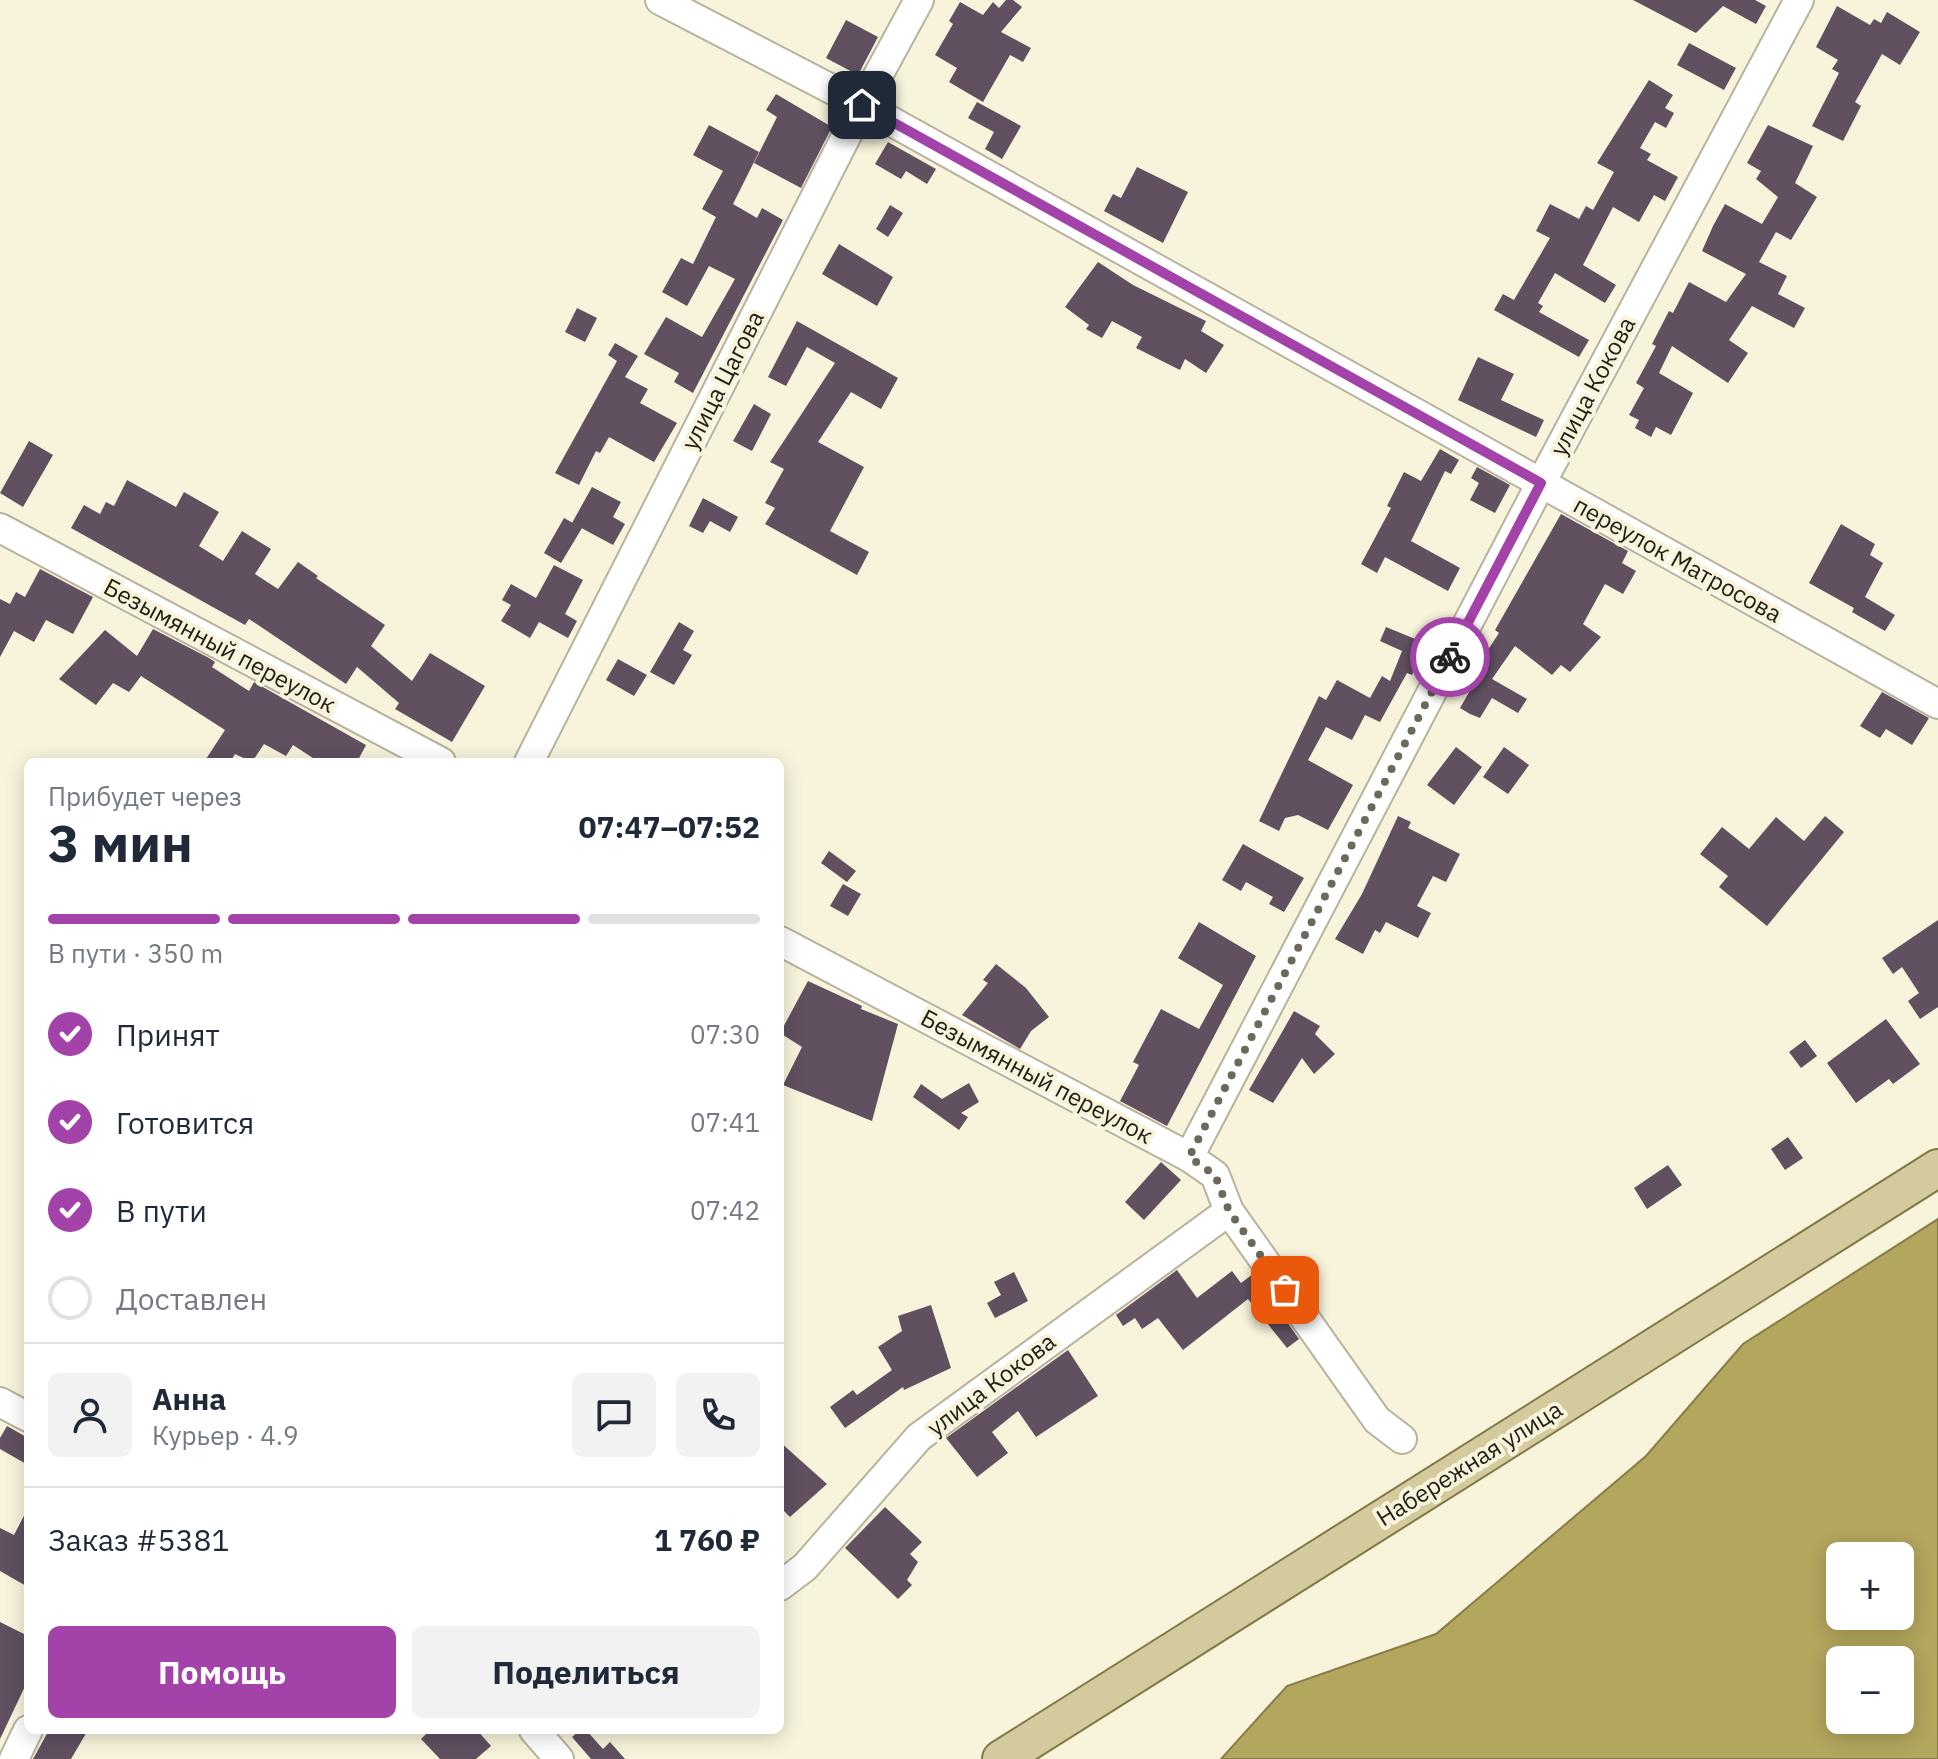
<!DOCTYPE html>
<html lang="ru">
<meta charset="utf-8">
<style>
:root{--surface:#fff;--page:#f2f2f3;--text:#1f2937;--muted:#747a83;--line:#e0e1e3;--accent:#a342a9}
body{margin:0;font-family:"IBM Plex Sans",sans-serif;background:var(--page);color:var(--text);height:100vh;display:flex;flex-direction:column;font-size:30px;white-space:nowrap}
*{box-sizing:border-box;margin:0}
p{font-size:26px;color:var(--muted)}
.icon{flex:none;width:44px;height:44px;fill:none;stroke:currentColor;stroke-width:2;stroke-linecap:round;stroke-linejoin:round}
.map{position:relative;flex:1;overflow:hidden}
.drawer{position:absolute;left:24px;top:758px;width:760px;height:976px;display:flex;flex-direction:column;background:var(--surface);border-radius:12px;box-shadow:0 4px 20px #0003}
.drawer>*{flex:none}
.buttons{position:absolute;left:1826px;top:1542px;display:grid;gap:16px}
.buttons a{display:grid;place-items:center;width:88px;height:88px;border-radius:12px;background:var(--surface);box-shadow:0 4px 20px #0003;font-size:40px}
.pin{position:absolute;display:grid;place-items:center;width:68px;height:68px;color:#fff;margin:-34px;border-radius:16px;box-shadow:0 4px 12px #0006}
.courier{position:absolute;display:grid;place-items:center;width:80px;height:80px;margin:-40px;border:6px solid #a342a9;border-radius:50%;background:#fff;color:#222;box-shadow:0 2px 10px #0007}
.overview em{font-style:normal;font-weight:700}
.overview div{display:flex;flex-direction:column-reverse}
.overview{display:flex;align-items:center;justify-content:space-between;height:136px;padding:0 24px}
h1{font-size:52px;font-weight:700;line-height:60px}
.bar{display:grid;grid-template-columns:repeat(4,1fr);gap:12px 8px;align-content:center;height:96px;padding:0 24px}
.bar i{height:10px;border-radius:6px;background:var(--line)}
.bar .selected{background:var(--accent)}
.bar p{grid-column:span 4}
.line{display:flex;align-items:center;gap:20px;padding:0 24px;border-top:2px solid var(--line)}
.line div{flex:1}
.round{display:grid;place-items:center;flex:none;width:84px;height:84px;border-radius:12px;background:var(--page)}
ol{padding:0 24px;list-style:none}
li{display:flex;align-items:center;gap:24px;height:88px}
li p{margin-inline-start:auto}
li .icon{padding:8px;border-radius:50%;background:var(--accent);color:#fff;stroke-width:4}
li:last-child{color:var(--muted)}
li i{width:44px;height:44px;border:4px solid var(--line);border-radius:50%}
.action{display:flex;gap:16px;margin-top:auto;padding:16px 24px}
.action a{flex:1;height:92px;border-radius:12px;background:var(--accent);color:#fff;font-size:32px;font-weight:700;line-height:92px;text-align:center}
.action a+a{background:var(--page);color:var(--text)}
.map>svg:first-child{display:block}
.water{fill:#b3a65d;stroke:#877d48;stroke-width:2;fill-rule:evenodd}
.building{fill:#605060}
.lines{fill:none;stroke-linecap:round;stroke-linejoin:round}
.minor-casing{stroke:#b7b39c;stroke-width:32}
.major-casing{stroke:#827844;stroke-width:40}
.minor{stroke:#fff;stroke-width:28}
.major{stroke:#d3cb9e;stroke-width:36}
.done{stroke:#6c695b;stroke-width:8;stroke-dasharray:0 14.4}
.route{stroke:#a342a9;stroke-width:10}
.labels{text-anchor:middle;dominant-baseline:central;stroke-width:8;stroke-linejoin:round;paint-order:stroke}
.street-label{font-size:24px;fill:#201e16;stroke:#f8f4dc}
</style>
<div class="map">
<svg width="1938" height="1759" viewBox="0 0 1938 1759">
<rect width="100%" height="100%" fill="#f8f4dc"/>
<!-- water -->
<path class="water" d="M 1938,1219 L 1938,1759 L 1221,1759 L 1287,1686 L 1436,1634 L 1646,1456 L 1743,1344 ZM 1840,1556 L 1900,1556 L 1900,1616 L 1840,1616 ZM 1840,1660 L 1900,1660 L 1900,1720 L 1840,1720 Z"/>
<!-- building -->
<g class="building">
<path d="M 1006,0 L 1013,0 L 1022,7 L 1001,32 L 1031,48 L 1023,62 L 1010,55 L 983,102 L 949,82 L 957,68 L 935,55 L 953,24 L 949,21 L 960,2 L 983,15 L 993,2 L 999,8 Z"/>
<path d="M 1633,0 L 1755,0 L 1766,6 L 1756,24 L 1723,6 L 1696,33 Z"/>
<path d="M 1837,6 L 1870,25 L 1874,19 L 1881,23 L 1887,12 L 1920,32 L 1900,65 L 1882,54 L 1855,102 L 1861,106 L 1843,141 L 1812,126 L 1839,73 L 1832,69 L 1838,60 L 1816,47 Z"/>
<path d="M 846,20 L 878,37 L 858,75 L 826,58 Z"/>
<path d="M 1689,43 L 1736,68 L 1724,90 L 1677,65 Z"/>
<path d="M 1649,80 L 1673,95 L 1665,108 L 1674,113 L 1666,128 L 1655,122 L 1640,148 L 1651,154 L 1647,160 L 1678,177 L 1665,201 L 1654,195 L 1639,222 L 1613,207 L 1583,265 L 1616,285 L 1605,303 L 1555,273 L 1538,303 L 1543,306 L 1539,312 L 1589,340 L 1579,357 L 1494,310 L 1503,294 L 1514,300 L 1550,238 L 1536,231 L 1550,204 L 1579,219 L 1586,206 L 1593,210 L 1614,172 L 1597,163 Z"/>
<path d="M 776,94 L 832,127 L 801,188 L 754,163 L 777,117 L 766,110 Z"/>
<path d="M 977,102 L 1021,126 L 1002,159 L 985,149 L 994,132 L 968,118 Z"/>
<path d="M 709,125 L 759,152 L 733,204 L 757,218 L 762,208 L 783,220 L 693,393 L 674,382 L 679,373 L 644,354 L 666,317 L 702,337 L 735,279 L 709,266 L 687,306 L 662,292 L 681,258 L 693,264 L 716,217 L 702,209 L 723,171 L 693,155 Z"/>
<path d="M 1768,125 L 1813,146 L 1795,183 L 1817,197 L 1791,240 L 1776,232 L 1759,262 L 1787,276 L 1778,294 L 1805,308 L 1794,328 L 1752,306 L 1729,340 L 1748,353 L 1728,383 L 1672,346 L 1659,373 L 1693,393 L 1671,435 L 1656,427 L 1651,437 L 1635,428 L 1639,420 L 1629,415 L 1644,388 L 1636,383 L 1656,346 L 1652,344 L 1669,311 L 1673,313 L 1689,282 L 1726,302 L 1746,274 L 1702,251 L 1713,226 L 1725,204 L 1762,224 L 1778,197 L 1756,179 L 1761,171 L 1747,163 Z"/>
<path d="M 888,142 L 936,169 L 927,184 L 906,171 L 901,179 L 875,164 Z"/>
<path d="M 1137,167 L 1188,192 L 1163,243 L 1104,211 L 1113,194 L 1121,198 Z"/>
<path d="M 890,205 L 903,213 L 888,237 L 876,229 Z"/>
<path d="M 839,244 L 893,277 L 877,306 L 822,274 Z"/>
<path d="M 1098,262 L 1133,285 L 1206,321 L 1201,331 L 1224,345 L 1206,373 L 1185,359 L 1180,370 L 1136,348 L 1142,337 L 1112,321 L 1102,338 L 1086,329 L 1089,325 L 1065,307 Z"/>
<path d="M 577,308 L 597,318 L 585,342 L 565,332 Z"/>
<path d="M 797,321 L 898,378 L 881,409 L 851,392 L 818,442 L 864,467 L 830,531 L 869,552 L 857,575 L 765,524 L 775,508 L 765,503 L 784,469 L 770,462 L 835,363 L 807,347 L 786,386 L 768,377 Z"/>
<path d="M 615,343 L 638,356 L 625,377 L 648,389 L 640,403 L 677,423 L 654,462 L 609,437 L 600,453 L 596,451 L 579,485 L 555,473 L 617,361 L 608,355 Z"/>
<path d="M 1478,357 L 1514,374 L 1501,400 L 1544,420 L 1536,437 L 1458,400 Z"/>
<path d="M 754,404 L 771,414 L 752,451 L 733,441 Z"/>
<path d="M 29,441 L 53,455 L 23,507 L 0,493 Z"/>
<path d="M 1440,449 L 1459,460 L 1451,474 L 1445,471 L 1411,541 L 1460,568 L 1448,591 L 1385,557 L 1377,573 L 1361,564 L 1391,508 L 1387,506 L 1404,472 L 1421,481 Z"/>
<path d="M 1477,467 L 1510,485 L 1495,513 L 1470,500 L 1479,483 L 1471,478 Z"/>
<path d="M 127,480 L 176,507 L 184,492 L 219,512 L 199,546 L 223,561 L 242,531 L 271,549 L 255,574 L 278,589 L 298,562 L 318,576 L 316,578 L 385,625 L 371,646 L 412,681 L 430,653 L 485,686 L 452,742 L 395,709 L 399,703 L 357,667 L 346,684 L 249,619 L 245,625 L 71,528 L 84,505 L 100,514 L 106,502 L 114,506 Z"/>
<path d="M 592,487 L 621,502 L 613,517 L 625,524 L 613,545 L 572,523 Z"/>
<path d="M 703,498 L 738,517 L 730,532 L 710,521 L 703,533 L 689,526 Z"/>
<path d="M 1561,514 L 1628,551 L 1622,563 L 1636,571 L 1623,594 L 1605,584 L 1583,624 L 1601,637 L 1570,672 L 1561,665 L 1552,675 L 1515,646 L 1492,679 L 1527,699 L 1518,713 L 1492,698 L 1480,718 L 1470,714 L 1460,708 L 1483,668 L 1478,665 L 1499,633 L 1495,630 Z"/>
<path d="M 564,518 L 582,528 L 561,563 L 544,553 Z"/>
<path d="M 1841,524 L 1875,544 L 1870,555 L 1883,563 L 1865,597 L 1895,615 L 1885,631 L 1852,612 L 1854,608 L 1809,583 Z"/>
<path d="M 554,565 L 583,580 L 565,614 L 577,621 L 568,638 L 539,622 L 530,638 L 501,621 L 511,605 L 502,600 L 511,584 L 536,598 Z"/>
<path d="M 40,569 L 93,597 L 73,634 L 46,620 L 34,642 L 14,631 L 0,657 L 0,599 L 10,604 L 16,592 L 25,597 Z"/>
<path d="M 679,622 L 694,631 L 683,650 L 692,655 L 674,685 L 650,672 Z"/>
<path d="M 1386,627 L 1425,643 L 1412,675 L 1407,673 L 1380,722 L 1365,715 L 1352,740 L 1326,727 L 1308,760 L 1353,785 L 1328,830 L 1298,815 L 1285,818 L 1279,831 L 1259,821 L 1319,696 L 1326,700 L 1337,680 L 1370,698 L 1382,676 L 1390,681 L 1402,651 L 1380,641 Z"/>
<path d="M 153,629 L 209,658 L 215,662 L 212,667 L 249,691 L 254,682 L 366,745 L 357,762 L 319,762 L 293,745 L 286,756 L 264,744 L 252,762 L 235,754 L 230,762 L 204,762 L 225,730 L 141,676 L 129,692 L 113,683 L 96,705 L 59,679 L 105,630 L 137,656 Z"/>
<path d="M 618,659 L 647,675 L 634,696 L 606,680 Z"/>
<path d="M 1882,692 L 1929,718 L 1912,745 L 1886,729 L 1880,738 L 1860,726 Z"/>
<path d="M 1456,747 L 1482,767 L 1454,805 L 1427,785 Z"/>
<path d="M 1504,747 L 1529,765 L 1508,794 L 1483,777 Z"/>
<path d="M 1398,816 L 1411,822 L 1408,828 L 1460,854 L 1446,882 L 1433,876 L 1417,906 L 1431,913 L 1418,938 L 1386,922 L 1380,933 L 1375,930 L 1363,954 L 1335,939 L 1362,894 Z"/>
<path d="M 1825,816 L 1844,832 L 1767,926 L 1719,887 L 1728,876 L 1700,854 L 1722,827 L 1749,849 L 1776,817 L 1804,841 Z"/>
<path d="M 1243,844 L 1304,878 L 1284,912 L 1269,904 L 1273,897 L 1246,882 L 1241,891 L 1222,880 Z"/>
<path d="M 829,851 L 856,871 L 847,882 L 821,863 Z"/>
<path d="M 843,884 L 861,894 L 848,916 L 830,906 Z"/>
<path d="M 1938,920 L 1938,1007 L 1920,1019 L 1908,1001 L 1919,993 L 1902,967 L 1893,974 L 1882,958 Z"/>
<path d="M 1199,922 L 1256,956 L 1167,1126 L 1120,1101 L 1139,1065 L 1133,1062 L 1161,1009 L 1199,1029 L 1223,985 L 1178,958 Z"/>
<path d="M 996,964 L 1026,988 L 1049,1017 L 1031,1031 L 1020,1049 L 962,1015 L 988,983 L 983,980 Z"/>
<path d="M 808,981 L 862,1006 L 861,1009 L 898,1024 L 872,1121 L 783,1085 L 802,1047 L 780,1033 Z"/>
<path d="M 1294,1011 L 1320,1026 L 1315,1034 L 1335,1054 L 1314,1074 L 1302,1058 L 1273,1103 L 1249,1090 Z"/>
<path d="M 1886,1019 L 1920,1064 L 1893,1084 L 1889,1079 L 1856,1103 L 1827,1063 Z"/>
<path d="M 1805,1040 L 1817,1056 L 1801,1068 L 1789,1052 Z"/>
<path d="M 969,1083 L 979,1102 L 961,1113 L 968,1117 L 959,1130 L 913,1097 L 921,1084 L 942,1099 Z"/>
<path d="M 1788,1137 L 1803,1158 L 1785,1170 L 1771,1149 Z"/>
<path d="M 1161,1162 L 1181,1180 L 1144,1220 L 1125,1202 Z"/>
<path d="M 1668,1165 L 1682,1185 L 1647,1209 L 1634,1188 Z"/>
<path d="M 1177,1270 L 1197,1298 L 1232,1271 L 1241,1283 L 1253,1274 L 1299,1339 L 1287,1348 L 1248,1299 L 1183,1350 L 1158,1318 L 1142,1329 L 1135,1318 L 1123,1326 L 1116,1315 Z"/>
<path d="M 1014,1272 L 1028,1301 L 995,1318 L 987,1303 L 1001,1295 L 994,1282 Z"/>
<path d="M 931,1305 L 951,1368 L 904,1390 L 903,1387 L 845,1428 L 830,1407 L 853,1390 L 857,1395 L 892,1370 L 878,1347 L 902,1331 L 898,1316 Z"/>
<path d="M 1068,1350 L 1098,1396 L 1036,1437 L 1018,1411 L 992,1432 L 1008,1453 L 977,1477 L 946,1438 Z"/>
<path d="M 7,1426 L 28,1438 L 28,1465 L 0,1449 L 0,1438 Z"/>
<path d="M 780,1442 L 827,1484 L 790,1517 L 780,1507 Z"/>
<path d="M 885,1507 L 922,1542 L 910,1554 L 918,1562 L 907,1580 L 912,1585 L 898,1599 L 845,1548 Z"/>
<path d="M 28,1508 L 28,1587 L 0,1571 L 0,1528 L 14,1535 Z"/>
<path d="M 0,1622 L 28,1636 L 28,1680 L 0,1739 Z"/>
<path d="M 49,1730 L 88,1730 L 71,1759 L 33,1759 Z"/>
<path d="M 430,1730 L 477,1730 L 491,1746 L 476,1759 L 440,1759 L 421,1739 Z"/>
<path d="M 580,1730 L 586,1730 L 603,1749 L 610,1742 L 625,1759 L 591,1759 L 572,1737 Z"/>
</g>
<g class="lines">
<defs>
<g id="minor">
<path d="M 660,0 L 862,105 L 1938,704"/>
<path d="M 0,528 L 441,762"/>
<path d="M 529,762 L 862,105 L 919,0"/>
<path d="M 780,941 L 1189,1157 L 1215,1175 L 1229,1211 L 1377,1420 L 1402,1439"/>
<path d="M 1189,1157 L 1541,483 L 1799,0"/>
<path d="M 0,1402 L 28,1417"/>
<path d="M 780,1586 L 805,1567 L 919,1437 L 1229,1211"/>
<path d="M 534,1730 L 559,1759"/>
<path d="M 14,1759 L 28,1730"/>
</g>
<path id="major" d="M 1001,1759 L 1938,1168"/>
</defs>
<!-- minor casing -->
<use href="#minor" class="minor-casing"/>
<!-- major casing -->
<use href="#major" class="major-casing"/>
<!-- minor -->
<use href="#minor" class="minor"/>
<!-- major -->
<use href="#major" class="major"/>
</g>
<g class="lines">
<!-- done -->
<path class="done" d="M 1285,1290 L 1229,1211 L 1215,1175 L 1189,1157 L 1450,657"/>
<!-- route -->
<path class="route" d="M 862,105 L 1541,483 L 1450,657"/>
</g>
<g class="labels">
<!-- street labels -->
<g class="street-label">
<text transform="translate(722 380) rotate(-63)">улица Цагова</text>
<text transform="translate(1592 386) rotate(-62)">улица Кокова</text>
<text transform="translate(1678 559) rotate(29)">переулок Матросова</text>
<text transform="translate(220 645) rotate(28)">Безымянный переулок</text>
<text transform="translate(1037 1076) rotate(28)">Безымянный переулок</text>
<text transform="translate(991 1384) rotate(-37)">улица Кокова</text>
<text transform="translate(1469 1463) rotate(-32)">Набережная улица</text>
</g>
</g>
</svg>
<div class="buttons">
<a>+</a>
<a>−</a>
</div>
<div class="pin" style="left:1285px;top:1290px;background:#ea580c"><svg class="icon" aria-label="bag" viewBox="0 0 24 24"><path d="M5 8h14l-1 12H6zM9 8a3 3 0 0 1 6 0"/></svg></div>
<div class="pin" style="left:862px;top:105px;background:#1f2937"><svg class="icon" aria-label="home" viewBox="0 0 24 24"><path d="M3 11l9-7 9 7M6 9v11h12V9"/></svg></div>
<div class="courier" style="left:1450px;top:657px"><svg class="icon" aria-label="bike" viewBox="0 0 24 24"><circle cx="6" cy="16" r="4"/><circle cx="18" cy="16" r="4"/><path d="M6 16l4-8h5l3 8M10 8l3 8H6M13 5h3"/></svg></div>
<section class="drawer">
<div class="overview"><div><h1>3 мин</h1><p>Прибудет через</p></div><em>07:47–07:52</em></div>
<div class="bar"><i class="selected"></i><i class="selected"></i><i class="selected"></i><i></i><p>В пути · 350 m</p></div>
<ol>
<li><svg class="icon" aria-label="check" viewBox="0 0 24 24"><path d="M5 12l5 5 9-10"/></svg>Принят<p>07:30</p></li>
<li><svg class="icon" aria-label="check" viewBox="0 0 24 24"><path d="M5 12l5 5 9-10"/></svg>Готовится<p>07:41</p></li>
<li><svg class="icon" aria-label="check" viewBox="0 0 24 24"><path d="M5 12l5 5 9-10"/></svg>В пути<p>07:42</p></li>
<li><i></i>Доставлен</li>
</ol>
<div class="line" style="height:144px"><a class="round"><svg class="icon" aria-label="person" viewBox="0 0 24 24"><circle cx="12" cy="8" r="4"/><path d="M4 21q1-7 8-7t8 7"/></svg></a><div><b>Анна</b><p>Курьер · 4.9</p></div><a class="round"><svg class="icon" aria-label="chat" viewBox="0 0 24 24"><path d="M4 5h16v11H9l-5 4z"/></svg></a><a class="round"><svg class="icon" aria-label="phone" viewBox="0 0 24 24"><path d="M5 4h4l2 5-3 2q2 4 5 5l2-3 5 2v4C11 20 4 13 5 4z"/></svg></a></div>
<div class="line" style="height:104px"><div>Заказ #5381</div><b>1 760 ₽</b></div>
<div class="action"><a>Помощь</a><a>Поделиться</a></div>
</section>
</div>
